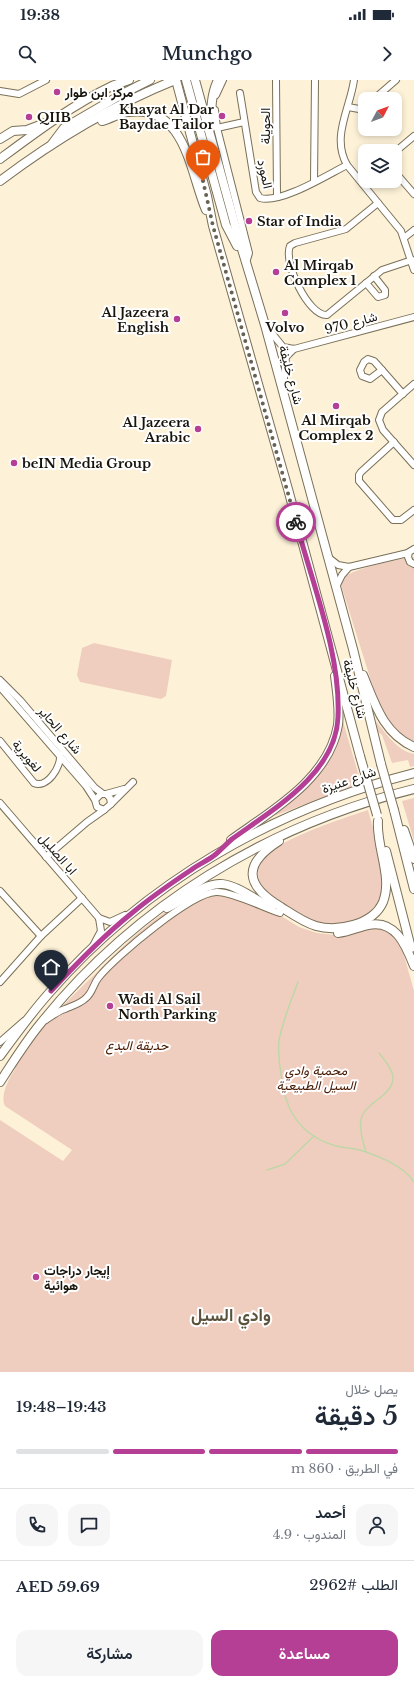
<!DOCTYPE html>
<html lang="ar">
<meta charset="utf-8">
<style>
:root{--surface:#fff;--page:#f6f6f7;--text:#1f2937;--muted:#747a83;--line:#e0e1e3;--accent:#b53f95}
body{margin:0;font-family:"Libre Baskerville",Vazirmatn,serif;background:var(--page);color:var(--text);direction:rtl;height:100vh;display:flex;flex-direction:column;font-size:15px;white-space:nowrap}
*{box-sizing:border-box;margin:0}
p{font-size:13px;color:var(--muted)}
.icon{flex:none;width:22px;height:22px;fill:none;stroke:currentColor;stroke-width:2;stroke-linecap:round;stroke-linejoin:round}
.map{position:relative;height:1292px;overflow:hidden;direction:ltr}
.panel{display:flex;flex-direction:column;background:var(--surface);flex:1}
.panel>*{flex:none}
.needle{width:26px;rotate:49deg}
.buttons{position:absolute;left:358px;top:12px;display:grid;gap:8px}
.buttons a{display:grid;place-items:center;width:44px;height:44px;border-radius:8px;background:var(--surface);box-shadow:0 2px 6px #0003;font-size:20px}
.pin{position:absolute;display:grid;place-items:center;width:34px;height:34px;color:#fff;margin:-41px -17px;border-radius:50% 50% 50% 0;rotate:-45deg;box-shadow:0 0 4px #0007}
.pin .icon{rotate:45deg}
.courier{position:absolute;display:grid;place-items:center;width:40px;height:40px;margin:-20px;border:3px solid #b53f95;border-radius:50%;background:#fff;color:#222;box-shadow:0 1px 5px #0007}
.overview em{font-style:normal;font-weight:600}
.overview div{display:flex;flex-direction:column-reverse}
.overview{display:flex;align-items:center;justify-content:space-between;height:68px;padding:0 16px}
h1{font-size:26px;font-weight:600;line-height:30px}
.bar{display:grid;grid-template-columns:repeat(4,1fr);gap:6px 4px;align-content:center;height:48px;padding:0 16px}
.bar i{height:5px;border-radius:3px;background:var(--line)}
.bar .current{background:var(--accent)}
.bar p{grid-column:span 4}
.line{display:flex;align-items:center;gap:10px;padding:0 16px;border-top:1px solid var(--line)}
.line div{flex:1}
.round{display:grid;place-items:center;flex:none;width:42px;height:42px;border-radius:12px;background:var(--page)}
.cta{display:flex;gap:8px;margin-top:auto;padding:8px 16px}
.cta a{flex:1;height:46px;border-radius:12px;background:var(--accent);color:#fff;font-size:16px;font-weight:600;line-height:46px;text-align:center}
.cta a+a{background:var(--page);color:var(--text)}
.status{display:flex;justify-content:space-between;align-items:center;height:28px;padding:0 20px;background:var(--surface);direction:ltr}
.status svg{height:11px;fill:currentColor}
header{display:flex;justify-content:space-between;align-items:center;height:52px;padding:0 16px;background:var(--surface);font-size:18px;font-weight:600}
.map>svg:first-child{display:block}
.green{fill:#f0cebf}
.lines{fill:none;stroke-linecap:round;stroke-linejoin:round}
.stream{stroke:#bfd7a8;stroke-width:1.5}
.minor-casing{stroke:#7a7059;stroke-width:8}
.major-casing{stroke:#7a7059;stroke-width:10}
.minor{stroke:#fff;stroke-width:6}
.major{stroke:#fff;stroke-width:8}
.major-bridge-casing{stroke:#7a7059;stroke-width:10;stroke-linecap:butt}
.major-bridge{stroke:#fff;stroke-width:8}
.done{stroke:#686253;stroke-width:4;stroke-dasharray:0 7.2}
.route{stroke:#b53f95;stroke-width:5}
.poi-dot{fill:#b53f95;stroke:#fff;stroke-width:1.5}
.labels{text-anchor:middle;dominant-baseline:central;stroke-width:4;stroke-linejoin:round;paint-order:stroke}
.poi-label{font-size:13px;font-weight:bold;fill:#18140b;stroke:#fff;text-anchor:start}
.street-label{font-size:13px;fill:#18140b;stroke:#fff}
.park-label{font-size:13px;font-style:italic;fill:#471801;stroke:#fff}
.district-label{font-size:17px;font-weight:bold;fill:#5b523c;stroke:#fff}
</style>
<div class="status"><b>19:38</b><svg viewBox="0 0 49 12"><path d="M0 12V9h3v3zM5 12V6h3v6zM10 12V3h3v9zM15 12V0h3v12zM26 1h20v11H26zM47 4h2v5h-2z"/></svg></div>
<header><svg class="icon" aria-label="forward" viewBox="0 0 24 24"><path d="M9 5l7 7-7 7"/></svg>Munchgo<svg class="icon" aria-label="search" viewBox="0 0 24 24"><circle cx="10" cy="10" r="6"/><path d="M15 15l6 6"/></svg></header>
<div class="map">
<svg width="414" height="1292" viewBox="0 0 414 1292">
<rect width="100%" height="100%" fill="#fdf2d8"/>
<!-- green -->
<g class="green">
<path d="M 414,477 L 414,663 L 400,656 L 382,636 L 341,505 C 342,503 343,499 345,497 C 351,489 403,478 414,477 Z"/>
<path d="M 94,563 L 172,580 L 166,616 L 161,619 L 80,602 L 77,595 L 82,568 Z"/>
<path d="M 342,638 L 361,703 L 274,736 L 312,701 Z"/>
<path d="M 376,641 C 386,654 398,671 414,674 L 414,686 L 410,687 L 408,680 L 392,683 L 382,655 L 378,652 Z"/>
<path d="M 414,718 L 414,761 L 402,721 Z"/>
<path d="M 368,730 C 374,752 387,793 382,814 C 380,821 375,826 370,831 C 358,842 338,847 322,844 C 309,841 273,821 264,811 C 257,803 256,789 262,780 C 275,760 344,738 368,730 Z"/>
<path d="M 217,805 L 251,817 L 299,847 L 317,853 L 335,855 L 384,847 L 400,861 L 414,911 L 414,1292 L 0,1292 L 0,1040 L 63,1081 L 72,1070 L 5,1026 C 0,1016 8,1000 14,991 C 16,987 16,983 18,980 C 39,948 68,920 95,894 C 116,873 137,852 161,835 C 178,822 198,814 217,805 Z"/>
</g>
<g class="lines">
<!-- stream -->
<g class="stream">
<path d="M 298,902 C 291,921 283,940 279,960 C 278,971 279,983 281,994 C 285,1030 299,1055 336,1066 C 343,1068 352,1068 360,1070 C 378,1076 403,1085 414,1102"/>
<path d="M 366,1072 C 363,1062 358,1046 362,1036 C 365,1029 372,1024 377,1020 C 401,1003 395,992 379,973"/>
<path d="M 267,1090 L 285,1084 L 314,1056"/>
</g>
<defs>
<g id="minor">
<path d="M 276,0 L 277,116"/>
<path d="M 354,0 C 350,29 331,57 347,85 L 401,151 L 414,190"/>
<path d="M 0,11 L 19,14 L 46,0"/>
<path d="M 240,13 L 256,112 L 260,118 C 281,124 327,95 347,85"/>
<path d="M 216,15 L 223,0"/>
<path d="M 374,19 L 396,0"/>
<path d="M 348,27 L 359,29 L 365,26"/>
<path d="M 215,30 L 217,48 L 249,173 L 246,183"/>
<path d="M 217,48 L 244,42"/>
<path d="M 395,72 L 414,56"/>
<path d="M 395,92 L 414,114"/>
<path d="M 314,102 L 315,0"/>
<path d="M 378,123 L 346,149 L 295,163 L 290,166 C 283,182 308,236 327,235 L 382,190 L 412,180"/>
<path d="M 404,158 L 414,150"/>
<path d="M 366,203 L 378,217 L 385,215 L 385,210 L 374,196"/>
<path d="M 266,246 L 283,267 L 294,269 L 414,237"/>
<path d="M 368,279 L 374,281 L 382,290 L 370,299 L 362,296 L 360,290 L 364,282 Z"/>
<path d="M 382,290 L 403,314"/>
<path d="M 414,304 L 382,332 L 379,340 L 383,350 L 414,385"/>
<path d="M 283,308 L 286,277 L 294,269"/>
<path d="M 394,362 L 361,392 L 359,395 L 359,401 L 393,440 L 401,440 L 414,430"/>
<path d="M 414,469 L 409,472 L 408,477 L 410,482 L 414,484"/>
<path d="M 329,478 L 338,485 L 349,487 L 408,473"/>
<path d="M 336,507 L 342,495 L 349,487"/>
<path d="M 0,600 L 20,620 L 95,708 L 103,714"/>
<path d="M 0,607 L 86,706 L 95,720 L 97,727 L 104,730 L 111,724 L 110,718 L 106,714 L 101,714 L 95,720"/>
<path d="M 0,661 L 34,703 C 47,709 61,687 60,675"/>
<path d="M 106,714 L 124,709"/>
<path d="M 0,723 L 99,838 L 101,851 L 93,866"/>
<path d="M 111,724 L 133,702"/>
<path d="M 46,777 L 87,742 L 104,730"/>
<path d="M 0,811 L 41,856"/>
<path d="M 99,838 L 110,842 L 125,835"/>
<path d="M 0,902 L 41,856 L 82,818"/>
<path d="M 46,940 C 52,936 58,931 65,929 C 72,926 80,924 86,918 C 93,912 93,904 99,897 C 116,876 191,813 216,812 C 231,811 264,828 280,833"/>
<path d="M 0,962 L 24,941"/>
</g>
<g id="major">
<path d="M 176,0 L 207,116 L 213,146 L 288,409 L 360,676"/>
<path d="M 186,0 L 226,145 L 237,166"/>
<path d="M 195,0 L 238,156 L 265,245 L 353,569 L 381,684"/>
<path d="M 102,41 C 111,39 119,33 128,32 C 186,24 190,93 206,130"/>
<path d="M 211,46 C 211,30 211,14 218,0"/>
<path d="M 0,59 L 13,51 L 27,50 L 48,42"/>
<path d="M 52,64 L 64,48 L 124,13 L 150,0"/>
<path d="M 0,79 C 35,53 72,25 112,6 C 117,4 124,2 129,0"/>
<path d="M 0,101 C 53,61 113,25 175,0"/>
<path d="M 363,595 C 375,624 383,653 414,667"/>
<path d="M 394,730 L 414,809"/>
<path d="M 404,750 L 414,779"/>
<path d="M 231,760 C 271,731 329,699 338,645 C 340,629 337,612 335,596"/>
<path d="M 279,761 C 243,784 244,805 281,827 C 292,834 303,842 316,846 C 337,852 373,845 383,822 C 393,797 376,767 378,741"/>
<path d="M 386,771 L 411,868"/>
<path d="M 167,828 C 222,798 215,794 271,828"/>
<path d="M 338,853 C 349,852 358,847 368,845 C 396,839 406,866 414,886"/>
<path d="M 0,976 C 16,954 32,932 50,912 C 146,802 274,729 414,693"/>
<path d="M 0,1002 C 13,982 26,961 41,943 C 136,825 268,745 414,709"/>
</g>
</defs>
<!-- minor casing -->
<use href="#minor" class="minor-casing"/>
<!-- major casing -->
<use href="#major" class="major-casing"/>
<!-- minor -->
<use href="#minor" class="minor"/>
<!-- major -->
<use href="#major" class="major"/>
<defs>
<g id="major-bridge">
<path d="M 360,676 L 377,735"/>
<path d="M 381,684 L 394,730"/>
</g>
</defs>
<!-- major-bridge casing -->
<use href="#major-bridge" class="major-bridge-casing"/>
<!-- major-bridge -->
<use href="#major-bridge" class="major-bridge"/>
</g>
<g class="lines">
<!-- done -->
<path class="done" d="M 203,101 L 213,146 L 296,442"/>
<!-- route -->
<path class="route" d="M 51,911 C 76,884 102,857 132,833 C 150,818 170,804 191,790 C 199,784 209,780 216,774 C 222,769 226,764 232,759 C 272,730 336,694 338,637 C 341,574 312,503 296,442"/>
</g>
<!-- markers -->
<g class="poi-dot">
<circle cx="57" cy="12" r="4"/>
<circle cx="222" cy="36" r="4"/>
<circle cx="29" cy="37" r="4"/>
<circle cx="249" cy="141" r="4"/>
<circle cx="276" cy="192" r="4"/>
<circle cx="285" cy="233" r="4"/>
<circle cx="177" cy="239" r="4"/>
<circle cx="336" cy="326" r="4"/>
<circle cx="198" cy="349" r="4"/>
<circle cx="14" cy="383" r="4"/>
<circle cx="110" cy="926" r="4"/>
<circle cx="36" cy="1197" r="4"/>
</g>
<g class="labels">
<!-- poi labels -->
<g class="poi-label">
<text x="65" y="12">مركز ابن طوار</text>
<text x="214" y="29" text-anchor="end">Khayat Al Dar<tspan x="214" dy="15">Baydae Tailor</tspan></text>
<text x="37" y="37">QIIB</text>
<text x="257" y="141">Star of India</text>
<text x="284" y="185">Al Mirqab<tspan x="284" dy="15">Complex 1</tspan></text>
<text x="169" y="232" text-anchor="end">Al Jazeera<tspan x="169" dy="15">English</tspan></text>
<text x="285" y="247" text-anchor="middle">Volvo</text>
<text x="336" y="340" text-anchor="middle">Al Mirqab<tspan x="336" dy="15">Complex 2</tspan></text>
<text x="190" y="342" text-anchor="end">Al Jazeera<tspan x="190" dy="15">Arabic</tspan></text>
<text x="22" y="383">beIN Media Group</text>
<text x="118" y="919">Wadi Al Sail<tspan x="118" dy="15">North Parking</tspan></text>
<text x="44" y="1190">إيجار دراجات<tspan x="44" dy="15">هوائية</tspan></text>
</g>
<!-- street labels -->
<g class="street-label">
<text transform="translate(265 46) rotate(-90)">الحويلة</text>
<text transform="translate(265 94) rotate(77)">المورد</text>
<text transform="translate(351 243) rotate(-15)">شارع 970</text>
<text transform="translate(291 295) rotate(75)">شارع خليفة</text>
<text transform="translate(355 609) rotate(75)">شارع خليفة</text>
<text transform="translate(60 650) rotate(49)">شارع الحاير</text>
<text transform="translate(27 676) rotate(50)">لغويرية</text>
<text transform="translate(349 700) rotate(-19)">شارع عنيزة</text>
<text transform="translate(58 774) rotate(49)">ابا الصليل</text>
</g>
<!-- park labels -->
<g class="park-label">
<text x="137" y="965">حديقة البدع</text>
<text x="316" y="990">محمية وادي<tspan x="316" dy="15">السيل الطبيعية</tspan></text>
</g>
<!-- district labels -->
<g class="district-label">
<text x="231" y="1235">وادي السيل</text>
</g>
</g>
</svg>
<div class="buttons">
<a><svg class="needle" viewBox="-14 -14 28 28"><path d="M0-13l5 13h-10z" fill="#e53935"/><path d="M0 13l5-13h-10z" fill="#747a83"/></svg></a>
<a><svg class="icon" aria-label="layers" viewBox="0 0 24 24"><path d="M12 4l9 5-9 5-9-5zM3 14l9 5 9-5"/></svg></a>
</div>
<div class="pin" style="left:203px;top:101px;background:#ea580c"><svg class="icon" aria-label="bag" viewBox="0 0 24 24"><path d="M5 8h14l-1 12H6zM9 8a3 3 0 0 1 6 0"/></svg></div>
<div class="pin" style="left:51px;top:911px;background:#1f2937"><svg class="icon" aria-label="home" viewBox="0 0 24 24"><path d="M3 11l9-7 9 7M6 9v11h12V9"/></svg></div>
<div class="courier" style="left:296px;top:442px"><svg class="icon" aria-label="bike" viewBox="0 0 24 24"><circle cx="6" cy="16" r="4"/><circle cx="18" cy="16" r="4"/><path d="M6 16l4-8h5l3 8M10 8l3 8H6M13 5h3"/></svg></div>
</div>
<section class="panel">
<div class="overview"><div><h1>5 دقيقة</h1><p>يصل خلال</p></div><em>19:43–19:48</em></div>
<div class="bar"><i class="current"></i><i class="current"></i><i class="current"></i><i></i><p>في الطريق · 860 m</p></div>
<div class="line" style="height:72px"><a class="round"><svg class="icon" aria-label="person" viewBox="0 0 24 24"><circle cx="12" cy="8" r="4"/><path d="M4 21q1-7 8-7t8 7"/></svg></a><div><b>أحمد</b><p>المندوب · 4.9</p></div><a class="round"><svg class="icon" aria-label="chat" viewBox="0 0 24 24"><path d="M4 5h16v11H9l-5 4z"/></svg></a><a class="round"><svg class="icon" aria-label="phone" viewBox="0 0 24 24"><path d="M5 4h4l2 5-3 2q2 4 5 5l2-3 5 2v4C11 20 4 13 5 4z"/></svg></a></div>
<div class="line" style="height:52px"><div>الطلب #2962</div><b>AED 59.69</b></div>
<div class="cta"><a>مساعدة</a><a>مشاركة</a></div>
</section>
